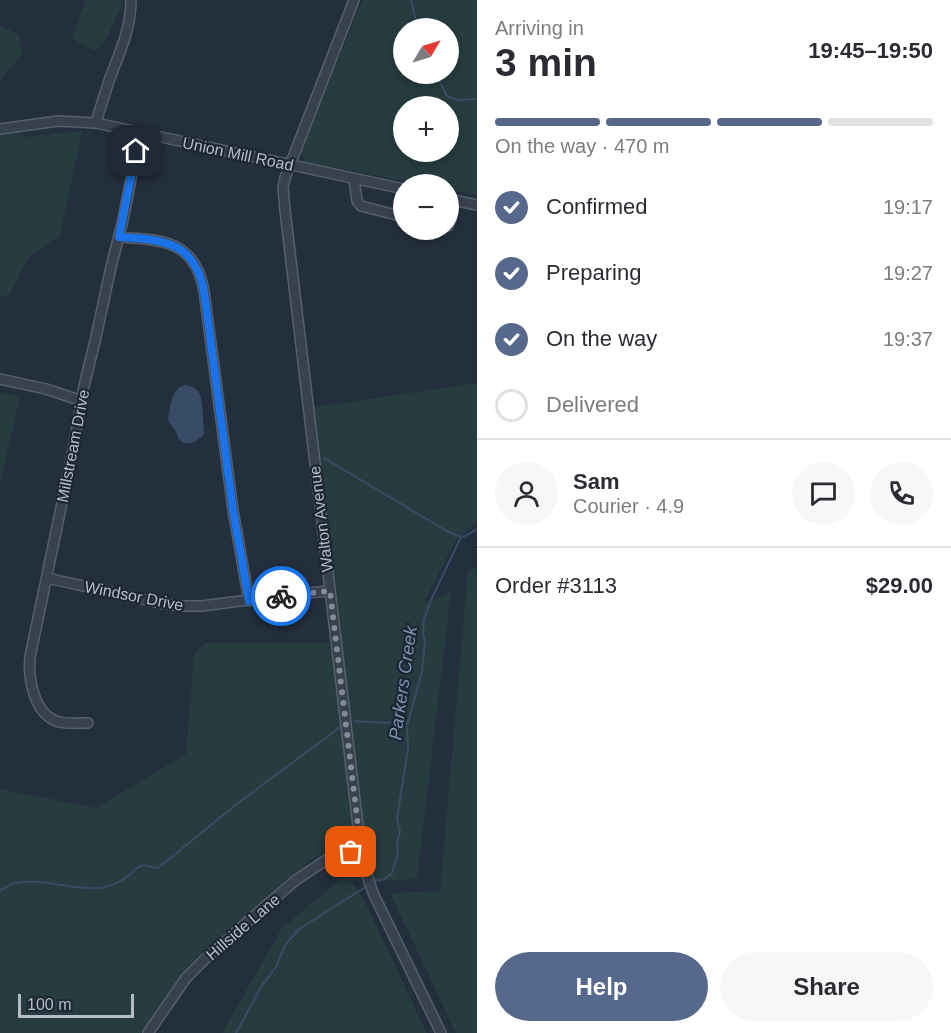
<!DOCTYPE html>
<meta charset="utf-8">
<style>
:root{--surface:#fff;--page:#f7f7f7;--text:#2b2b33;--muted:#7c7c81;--line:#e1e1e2;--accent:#56698c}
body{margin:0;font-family:Helvetica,sans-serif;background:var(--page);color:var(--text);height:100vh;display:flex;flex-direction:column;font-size:22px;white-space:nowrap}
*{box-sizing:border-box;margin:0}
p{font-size:20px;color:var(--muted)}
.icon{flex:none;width:33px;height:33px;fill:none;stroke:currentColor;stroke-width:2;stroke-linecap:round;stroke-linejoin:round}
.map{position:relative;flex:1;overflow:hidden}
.sheet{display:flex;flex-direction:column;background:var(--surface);width:474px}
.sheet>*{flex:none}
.needle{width:39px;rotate:52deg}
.fabs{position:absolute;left:393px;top:18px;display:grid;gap:12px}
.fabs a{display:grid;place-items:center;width:66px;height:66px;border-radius:50%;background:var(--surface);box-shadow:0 3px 9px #0003;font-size:30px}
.scale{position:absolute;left:18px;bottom:15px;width:116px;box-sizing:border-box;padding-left:6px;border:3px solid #b4bcc9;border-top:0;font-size:16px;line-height:21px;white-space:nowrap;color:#b4bcc9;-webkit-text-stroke:4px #1d2633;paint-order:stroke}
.pin{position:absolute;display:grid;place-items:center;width:51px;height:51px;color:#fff;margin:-26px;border-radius:12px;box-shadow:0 3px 9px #0006}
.courier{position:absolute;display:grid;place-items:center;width:60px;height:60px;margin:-30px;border:4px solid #1a73e8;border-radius:50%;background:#fff;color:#222;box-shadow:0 2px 8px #0007}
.head em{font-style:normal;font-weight:600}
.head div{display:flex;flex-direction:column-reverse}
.head{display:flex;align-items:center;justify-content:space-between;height:102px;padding:0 18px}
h1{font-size:39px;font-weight:600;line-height:45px}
.bar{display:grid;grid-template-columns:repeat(4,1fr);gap:9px 6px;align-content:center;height:72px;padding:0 18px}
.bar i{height:8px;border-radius:4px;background:var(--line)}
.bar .active{background:var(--accent)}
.bar p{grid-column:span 4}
.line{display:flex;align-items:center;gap:15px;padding:0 18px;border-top:2px solid var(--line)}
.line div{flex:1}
.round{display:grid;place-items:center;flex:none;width:63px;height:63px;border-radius:32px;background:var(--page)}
ol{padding:0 18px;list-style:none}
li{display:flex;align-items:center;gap:18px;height:66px}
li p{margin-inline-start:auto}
li .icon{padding:6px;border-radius:50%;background:var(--accent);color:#fff;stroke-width:4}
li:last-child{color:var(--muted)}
li i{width:33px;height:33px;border:3px solid var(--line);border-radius:50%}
.action{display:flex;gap:12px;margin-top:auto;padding:12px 18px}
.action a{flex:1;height:69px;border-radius:36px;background:var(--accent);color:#fff;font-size:24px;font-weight:600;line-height:69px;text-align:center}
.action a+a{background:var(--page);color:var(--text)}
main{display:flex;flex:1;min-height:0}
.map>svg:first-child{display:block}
.green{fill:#263c3f;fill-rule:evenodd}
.water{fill:#394c67}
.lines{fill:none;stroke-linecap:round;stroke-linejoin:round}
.stream{stroke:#394c67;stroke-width:2}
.minor-casing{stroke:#565f6c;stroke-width:12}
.minor{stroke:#38414e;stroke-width:9}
.done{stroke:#828b98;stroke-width:6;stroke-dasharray:0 10.8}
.route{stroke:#1a73e8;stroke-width:8}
.labels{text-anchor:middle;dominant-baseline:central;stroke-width:4.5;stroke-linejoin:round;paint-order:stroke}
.street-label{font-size:16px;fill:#b4bcc9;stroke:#1d2633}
.water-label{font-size:18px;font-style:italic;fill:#7c92b1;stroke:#1d2633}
</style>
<main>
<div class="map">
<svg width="477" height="1033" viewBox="0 0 477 1033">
<rect width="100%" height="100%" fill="#242f3e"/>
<!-- green -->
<g class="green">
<path d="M 86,0 L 124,0 L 106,40 L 94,51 L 72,39 Z"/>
<path d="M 363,0 L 477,0 L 477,195 L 449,190 L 448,184 L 421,184 L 306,162 L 300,150 ZM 404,28 L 448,28 L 448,74 L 404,74 ZM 404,106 L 448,106 L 448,152 L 404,152 Z"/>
<path d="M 0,26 L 18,34 L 22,54 L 0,80 Z"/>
<path d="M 0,121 L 24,137 L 82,131 L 60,236 L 29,257 L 8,297 L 0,296 Z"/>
<path d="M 477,383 L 477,523 L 456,540 L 424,603 L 451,592 L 417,879 L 352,882 L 364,900 L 427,1033 L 222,1033 L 282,928 L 346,875 L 346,835 L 306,864 L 274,890 L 196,958 L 181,976 L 141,1033 L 0,1033 L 0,789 L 96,808 L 186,754 L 194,655 L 205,643 L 336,643 L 307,408 Z"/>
<path d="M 4,392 L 20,397 L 0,484 L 0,395 Z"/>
<path d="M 477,567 L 477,1033 L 456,1033 L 390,893 L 440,891 L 468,571 Z"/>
</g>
<!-- water -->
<path class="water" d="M 184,385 C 204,386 202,404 203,419 C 203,424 204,429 204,434 C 198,441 187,448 179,439 C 177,435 177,434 175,430 C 173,426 168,423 168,418 C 168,414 170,411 170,408 C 172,398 174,389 184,385 Z"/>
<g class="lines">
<!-- stream -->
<g class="stream">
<path d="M 411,0 L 415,17 L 420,28"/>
<path d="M 436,74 L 447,96 L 458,100 L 477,99"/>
<path d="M 324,458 L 445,530 L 461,537"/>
<path d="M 355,721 L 387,723 L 395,721 L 408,723"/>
<path d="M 375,881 L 385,879 L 392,873 L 398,854 L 397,843 L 400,832 L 397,819 L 408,748 L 407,726 L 422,671 L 425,642 L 423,633 L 424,619 L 431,600 L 461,537 L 465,536 L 477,529"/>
<path d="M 0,890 C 4,889 8,886 12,884 C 37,876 74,891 100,888 C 111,887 120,882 129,875 C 133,872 136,868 140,866 C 146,864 152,868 158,868 L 238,803 L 339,728"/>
<path d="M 236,1033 L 262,985 L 276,967 L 285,945 L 299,929 L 364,888"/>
</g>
<defs>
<g id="minor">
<path d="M 354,0 L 285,178 L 283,187 L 285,210 L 361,851 L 366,873 L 374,895 L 441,1033"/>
<path d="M 96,123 C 100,108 105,93 110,78 C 120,52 131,28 131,0"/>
<path d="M 0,129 L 58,121 L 96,123 L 404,189"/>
<path d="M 354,179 L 357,201 L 361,206 L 404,217"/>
<path d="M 448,199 L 477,205"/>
<path d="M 448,226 L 452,216 L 450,199"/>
<path d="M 119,237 C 162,240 195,240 204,291 L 233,510 L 249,601"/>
<path d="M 0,379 L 46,389 L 82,401"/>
<path d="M 47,578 L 160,603 L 181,606 L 202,606 L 294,594 L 330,591"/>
<path d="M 88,723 C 79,723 68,724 59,722 C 34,715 28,679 30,657 L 73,450 L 84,386 L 96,337 L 111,267 L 123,220 L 140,133"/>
<path d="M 148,1033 L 186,978 L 204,960 L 263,908 L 296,880 L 335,854 L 361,851"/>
</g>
</defs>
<!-- minor casing -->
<use href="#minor" class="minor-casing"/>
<!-- minor -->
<use href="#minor" class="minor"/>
</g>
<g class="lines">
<!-- done -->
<path class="done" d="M 281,596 L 330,591 L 361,851 L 351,852"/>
<!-- route -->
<path class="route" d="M 136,151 L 119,237 C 162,240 194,240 204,291 L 233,510 L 249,601 L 281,596"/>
</g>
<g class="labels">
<!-- street labels -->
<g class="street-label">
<text transform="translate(238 154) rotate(12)">Union Mill Road</text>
<text transform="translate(73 446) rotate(-79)">Millstream Drive</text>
<text transform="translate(321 519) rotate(-97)">Walton Avenue</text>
<text transform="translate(134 596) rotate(11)">Windsor Drive</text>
<text transform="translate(243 927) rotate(-41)">Hillside Lane</text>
</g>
<!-- water labels -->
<g class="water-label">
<text transform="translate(403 683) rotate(-82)">Parkers Creek</text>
</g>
</g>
</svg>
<div class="fabs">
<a><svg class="needle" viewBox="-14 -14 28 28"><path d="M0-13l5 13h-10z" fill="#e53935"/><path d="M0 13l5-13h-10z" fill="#7c7c81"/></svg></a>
<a>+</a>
<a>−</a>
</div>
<div class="scale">100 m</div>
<div class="pin" style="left:351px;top:852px;background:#ea580c"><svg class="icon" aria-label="bag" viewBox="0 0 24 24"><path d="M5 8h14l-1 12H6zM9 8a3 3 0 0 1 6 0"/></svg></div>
<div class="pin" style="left:136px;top:151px;background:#1f2937"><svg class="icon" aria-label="home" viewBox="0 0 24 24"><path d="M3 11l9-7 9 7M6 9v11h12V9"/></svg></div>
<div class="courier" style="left:281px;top:596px"><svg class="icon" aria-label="bike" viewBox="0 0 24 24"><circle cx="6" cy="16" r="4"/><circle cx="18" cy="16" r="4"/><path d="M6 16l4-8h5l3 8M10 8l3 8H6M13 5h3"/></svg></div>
</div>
<section class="sheet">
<div class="head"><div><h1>3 min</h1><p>Arriving in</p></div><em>19:45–19:50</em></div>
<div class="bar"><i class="active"></i><i class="active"></i><i class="active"></i><i></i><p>On the way · 470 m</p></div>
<ol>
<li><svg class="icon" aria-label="check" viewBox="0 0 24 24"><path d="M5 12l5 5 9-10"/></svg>Confirmed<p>19:17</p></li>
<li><svg class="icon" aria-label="check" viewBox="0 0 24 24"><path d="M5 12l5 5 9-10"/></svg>Preparing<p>19:27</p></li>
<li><svg class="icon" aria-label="check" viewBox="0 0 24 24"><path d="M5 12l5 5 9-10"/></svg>On the way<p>19:37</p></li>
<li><i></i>Delivered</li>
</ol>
<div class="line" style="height:108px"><a class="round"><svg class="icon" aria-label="person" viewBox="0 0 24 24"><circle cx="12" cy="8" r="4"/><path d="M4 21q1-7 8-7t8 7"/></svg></a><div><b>Sam</b><p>Courier · 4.9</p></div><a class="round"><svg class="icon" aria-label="chat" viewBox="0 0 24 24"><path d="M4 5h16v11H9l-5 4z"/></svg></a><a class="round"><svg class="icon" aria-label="phone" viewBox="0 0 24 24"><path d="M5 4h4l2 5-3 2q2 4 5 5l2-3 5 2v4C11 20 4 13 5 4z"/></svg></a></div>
<div class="line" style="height:78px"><div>Order #3113</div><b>$29.00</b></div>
<div class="action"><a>Help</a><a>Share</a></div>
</section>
</main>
